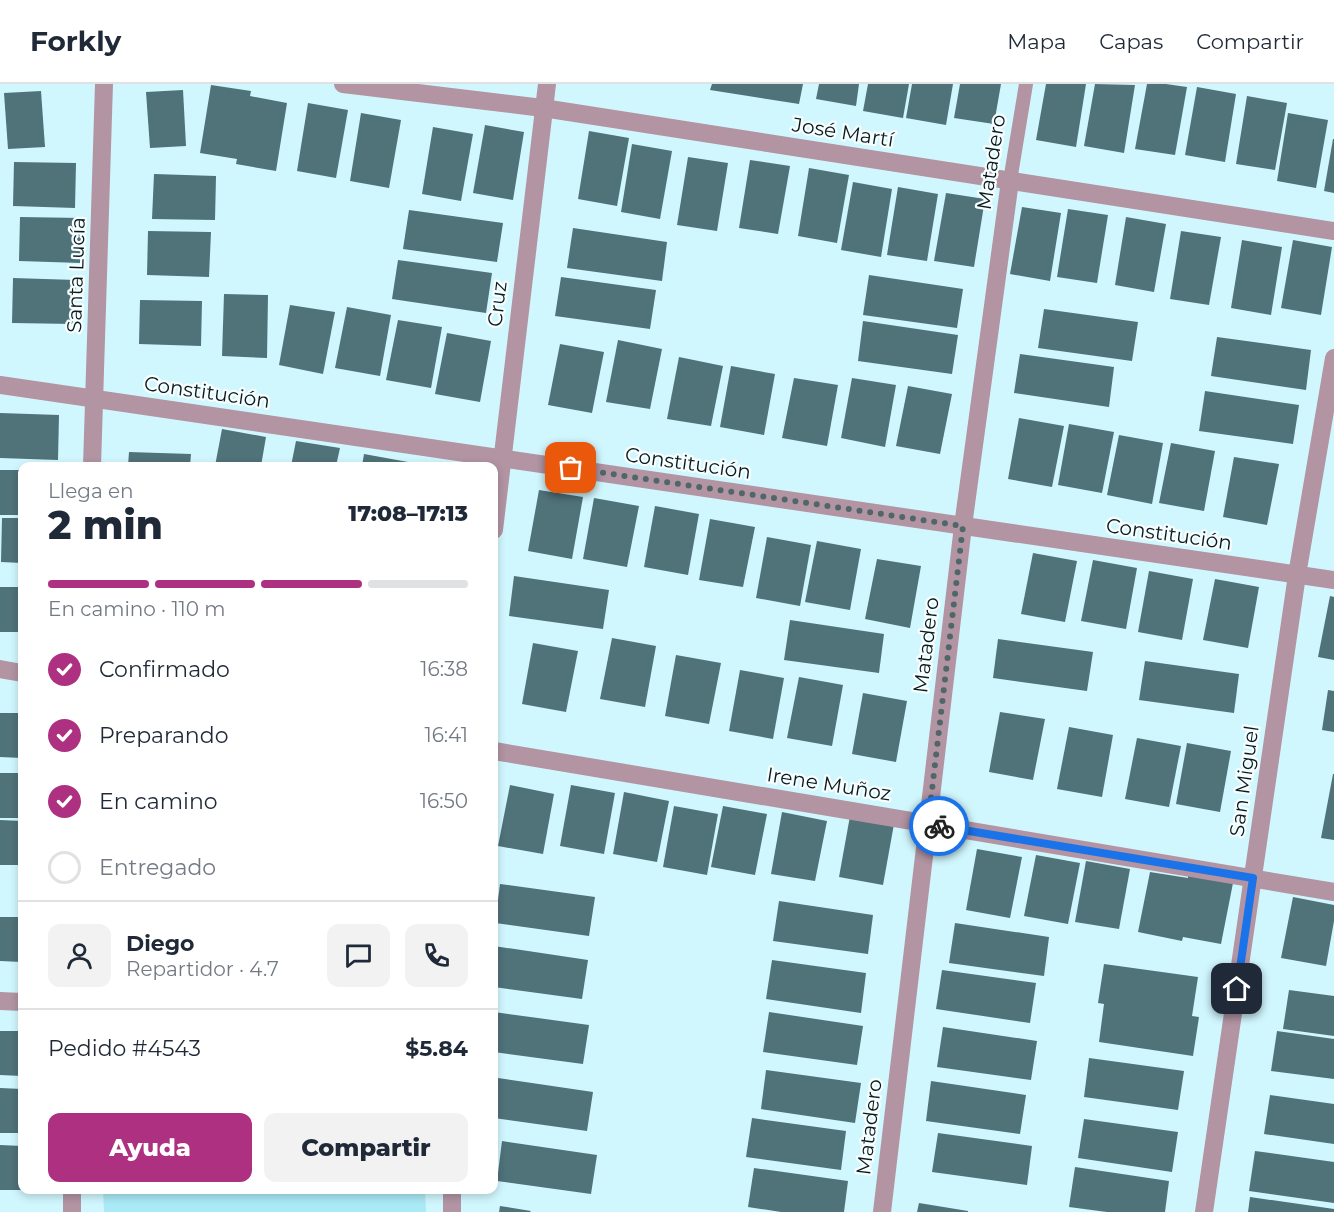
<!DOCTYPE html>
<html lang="es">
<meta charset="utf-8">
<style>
:root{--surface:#fff;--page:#f2f2f3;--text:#1f2937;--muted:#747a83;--line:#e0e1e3;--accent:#ae3080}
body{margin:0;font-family:Montserrat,sans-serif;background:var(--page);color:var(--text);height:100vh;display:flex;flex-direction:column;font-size:22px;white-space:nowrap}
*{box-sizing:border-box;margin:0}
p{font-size:20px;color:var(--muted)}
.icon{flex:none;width:33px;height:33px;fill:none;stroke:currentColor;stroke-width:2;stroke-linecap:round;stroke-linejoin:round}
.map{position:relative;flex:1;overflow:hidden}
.side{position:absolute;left:18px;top:378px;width:480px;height:732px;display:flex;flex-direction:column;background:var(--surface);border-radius:12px;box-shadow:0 3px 9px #0003}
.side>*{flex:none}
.pin{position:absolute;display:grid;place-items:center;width:51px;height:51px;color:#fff;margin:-26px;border-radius:12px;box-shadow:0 3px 9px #0006}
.courier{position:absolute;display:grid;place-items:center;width:60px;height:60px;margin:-30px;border:4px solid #1a73e8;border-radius:50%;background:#fff;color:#222;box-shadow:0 2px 8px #0007}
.summary em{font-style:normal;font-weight:800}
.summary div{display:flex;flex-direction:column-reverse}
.summary{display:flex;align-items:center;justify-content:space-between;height:102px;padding:0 30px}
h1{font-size:39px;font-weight:800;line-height:45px}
.bar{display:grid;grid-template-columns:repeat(4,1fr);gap:9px 6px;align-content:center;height:72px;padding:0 30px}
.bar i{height:8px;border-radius:4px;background:var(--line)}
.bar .current{background:var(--accent)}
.bar p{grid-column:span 4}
.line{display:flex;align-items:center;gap:15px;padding:0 30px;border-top:2px solid var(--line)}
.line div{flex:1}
.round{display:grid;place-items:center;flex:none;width:63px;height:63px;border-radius:12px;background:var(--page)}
ol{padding:0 30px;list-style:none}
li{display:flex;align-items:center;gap:18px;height:66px}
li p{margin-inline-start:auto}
li .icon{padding:6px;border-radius:50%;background:var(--accent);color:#fff;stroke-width:4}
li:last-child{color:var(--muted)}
li i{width:33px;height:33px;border:3px solid var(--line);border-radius:50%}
.cta{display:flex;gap:12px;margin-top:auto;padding:12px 30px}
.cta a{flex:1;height:69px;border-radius:12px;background:var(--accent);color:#fff;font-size:24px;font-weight:800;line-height:69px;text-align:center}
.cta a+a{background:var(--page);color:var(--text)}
header{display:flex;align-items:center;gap:36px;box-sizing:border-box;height:84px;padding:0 30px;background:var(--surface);border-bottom:2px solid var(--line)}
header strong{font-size:28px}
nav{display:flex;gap:33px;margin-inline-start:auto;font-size:21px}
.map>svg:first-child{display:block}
.green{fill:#aae9f6}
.building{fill:#507279}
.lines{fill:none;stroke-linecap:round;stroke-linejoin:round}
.lane{stroke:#b294a3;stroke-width:14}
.street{stroke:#b294a3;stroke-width:18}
.done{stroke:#50676a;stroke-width:6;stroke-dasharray:0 10.8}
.route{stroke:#1a73e8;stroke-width:8}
.labels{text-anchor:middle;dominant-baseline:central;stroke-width:4.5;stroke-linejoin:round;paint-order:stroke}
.street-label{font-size:20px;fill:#0b191b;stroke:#f6feff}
</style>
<header>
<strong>Forkly</strong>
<nav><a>Mapa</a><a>Capas</a><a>Compartir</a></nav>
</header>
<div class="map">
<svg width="1334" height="1128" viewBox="0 0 1334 1128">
<rect width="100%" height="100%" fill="#d1f7fe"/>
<!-- green -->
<path class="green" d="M 103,1106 L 425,1106 L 426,1128 L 104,1128 Z"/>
<!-- building -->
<g class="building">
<path d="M 712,0 L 803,0 L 799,20 L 710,6 Z"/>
<path d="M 819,0 L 859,0 L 856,22 L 816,15 Z"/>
<path d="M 868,0 L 909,0 L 903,34 L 863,27 Z"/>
<path d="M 912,0 L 953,0 L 946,41 L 906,34 Z"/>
<path d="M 960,0 L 1001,0 L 994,40 L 954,34 Z"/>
<path d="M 1046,0 L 1086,0 L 1076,63 L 1036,56 Z"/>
<path d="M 1095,0 L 1135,1 L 1124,69 L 1084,62 Z"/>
<path d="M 1147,0 L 1166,0 L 1187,3 L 1175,71 L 1135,65 Z"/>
<path d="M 211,1 L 251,7 L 250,12 L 287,19 L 276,87 L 236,80 L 237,75 L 200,69 Z"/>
<path d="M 1197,3 L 1236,10 L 1225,78 L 1185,71 Z"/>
<path d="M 183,6 L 186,62 L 150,64 L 146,8 Z"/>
<path d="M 41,7 L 45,63 L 8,65 L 4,9 Z"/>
<path d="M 1247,12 L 1287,19 L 1275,86 L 1236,80 Z"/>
<path d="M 308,19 L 348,26 L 336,94 L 297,87 Z"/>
<path d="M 361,29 L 401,36 L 389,104 L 350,97 Z"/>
<path d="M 1288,29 L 1328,36 L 1316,104 L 1277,97 Z"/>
<path d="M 485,41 L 524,48 L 513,116 L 473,109 Z"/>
<path d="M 433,43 L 473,50 L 461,117 L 422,110 Z"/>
<path d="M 589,47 L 629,54 L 617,122 L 578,115 Z"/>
<path d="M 1333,55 L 1334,55 L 1334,109 L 1324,107 Z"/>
<path d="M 632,60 L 672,67 L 660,135 L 621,128 Z"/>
<path d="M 688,73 L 728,79 L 717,147 L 677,141 Z"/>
<path d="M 750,76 L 790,82 L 778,150 L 739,144 Z"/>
<path d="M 14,78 L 76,79 L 75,124 L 13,122 Z"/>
<path d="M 809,84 L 849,91 L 837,159 L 798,152 Z"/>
<path d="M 154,90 L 216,92 L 215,136 L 152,135 Z"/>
<path d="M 853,98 L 892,105 L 881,173 L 841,166 Z"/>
<path d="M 898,103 L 938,110 L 927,177 L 887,171 Z"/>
<path d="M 946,109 L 985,115 L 974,183 L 934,177 Z"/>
<path d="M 1022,123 L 1061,129 L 1050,197 L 1010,190 Z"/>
<path d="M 1068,125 L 1108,131 L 1097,199 L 1057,193 Z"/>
<path d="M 409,126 L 503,139 L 497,178 L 403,165 Z"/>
<path d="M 20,133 L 82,134 L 81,179 L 19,177 Z"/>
<path d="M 1126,133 L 1166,140 L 1154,208 L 1115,201 Z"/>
<path d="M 573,144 L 667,158 L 662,197 L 567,184 Z"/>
<path d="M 148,147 L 211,148 L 209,193 L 147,191 Z"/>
<path d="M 1181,147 L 1221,153 L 1209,221 L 1170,215 Z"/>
<path d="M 1242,156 L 1282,163 L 1271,231 L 1231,224 Z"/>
<path d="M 1293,156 L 1332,163 L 1321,231 L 1281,224 Z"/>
<path d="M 398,176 L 492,189 L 486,229 L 392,215 Z"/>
<path d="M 869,191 L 963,205 L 957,244 L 863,231 Z"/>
<path d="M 561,193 L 656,206 L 650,245 L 555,232 Z"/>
<path d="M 13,194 L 76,196 L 74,240 L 12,239 Z"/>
<path d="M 224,210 L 268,211 L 267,274 L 222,272 Z"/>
<path d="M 140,216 L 202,217 L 201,262 L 139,260 Z"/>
<path d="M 290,221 L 335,228 L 323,290 L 279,281 Z"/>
<path d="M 347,223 L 391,231 L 380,292 L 335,284 Z"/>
<path d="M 1044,225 L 1138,238 L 1132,277 L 1038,264 Z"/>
<path d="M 398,236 L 442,243 L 431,304 L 386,296 Z"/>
<path d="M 863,237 L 958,251 L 952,290 L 858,277 Z"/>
<path d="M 447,249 L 491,257 L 480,318 L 435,310 Z"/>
<path d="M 1217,253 L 1311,266 L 1306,306 L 1211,292 Z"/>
<path d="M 618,256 L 662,265 L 650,325 L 606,318 Z"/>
<path d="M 560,260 L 604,268 L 592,329 L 548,321 Z"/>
<path d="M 1020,270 L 1114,283 L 1109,323 L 1014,309 Z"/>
<path d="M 679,273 L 723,282 L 711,342 L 667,335 Z"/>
<path d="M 731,282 L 775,290 L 764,351 L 720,343 Z"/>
<path d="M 794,294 L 838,301 L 827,362 L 782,354 Z"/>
<path d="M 852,294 L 896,301 L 885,363 L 841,354 Z"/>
<path d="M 908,302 L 952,310 L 940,370 L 896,362 Z"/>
<path d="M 1205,307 L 1299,321 L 1293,360 L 1199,347 Z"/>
<path d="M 0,329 L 59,331 L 58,376 L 0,374 Z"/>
<path d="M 1019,334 L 1064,342 L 1052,403 L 1008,395 Z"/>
<path d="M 1069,340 L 1114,348 L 1102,409 L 1058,401 Z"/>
<path d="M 222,345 L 266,353 L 261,382 L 215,382 Z"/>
<path d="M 1119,351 L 1163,359 L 1152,420 L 1107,411 Z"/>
<path d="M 296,357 L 340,364 L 336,382 L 291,382 Z"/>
<path d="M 1171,359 L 1215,367 L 1204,427 L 1159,419 Z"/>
<path d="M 129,368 L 191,370 L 190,382 L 128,382 Z"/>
<path d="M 364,370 L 408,378 L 407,382 L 362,382 Z"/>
<path d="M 1234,373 L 1279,380 L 1267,441 L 1223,433 Z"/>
<path d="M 427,379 L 442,381 L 442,382 L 426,382 Z"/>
<rect x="0" y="386" width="22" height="45"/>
<path d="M 539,406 L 583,413 L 572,475 L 528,467 Z"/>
<path d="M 594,414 L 639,422 L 627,483 L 583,475 Z"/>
<path d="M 655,422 L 699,430 L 688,491 L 644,483 Z"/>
<path d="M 2,434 L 22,434 L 22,479 L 1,478 Z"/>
<path d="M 710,435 L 755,443 L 743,503 L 699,496 Z"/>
<path d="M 767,453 L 811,461 L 800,522 L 756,514 Z"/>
<path d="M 817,457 L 861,465 L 850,526 L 805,518 Z"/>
<path d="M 1033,469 L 1077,477 L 1065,538 L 1021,530 Z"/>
<path d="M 877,475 L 921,482 L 910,544 L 865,535 Z"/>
<path d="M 1093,476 L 1137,484 L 1126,545 L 1081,537 Z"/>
<path d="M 1149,487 L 1193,495 L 1182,556 L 1138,548 Z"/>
<path d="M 514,492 L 609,506 L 603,545 L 509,532 Z"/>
<path d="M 1215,495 L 1259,503 L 1248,564 L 1203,556 Z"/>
<rect x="0" y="503" width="22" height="45"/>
<path d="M 1330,512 L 1334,513 L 1334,576 L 1318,573 Z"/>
<path d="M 790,536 L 884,550 L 879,589 L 784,576 Z"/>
<path d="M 612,554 L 656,562 L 645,623 L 600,615 Z"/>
<path d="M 998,555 L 1093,568 L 1087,607 L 993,594 Z"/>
<path d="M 533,559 L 578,567 L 566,628 L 522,620 Z"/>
<path d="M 676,571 L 721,579 L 709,640 L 665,632 Z"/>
<path d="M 1145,577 L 1239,590 L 1234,629 L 1139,616 Z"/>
<path d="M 740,586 L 784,594 L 773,655 L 729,647 Z"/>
<path d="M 799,593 L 843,601 L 832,662 L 787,654 Z"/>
<path d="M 1328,606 L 1334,607 L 1334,648 L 1322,646 Z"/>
<path d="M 863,609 L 907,617 L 896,678 L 852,670 Z"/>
<path d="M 1000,628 L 1045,635 L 1033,696 L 989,688 Z"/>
<path d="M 0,629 L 22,629 L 22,674 L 0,673 Z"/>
<path d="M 1069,643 L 1113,651 L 1102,713 L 1057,705 Z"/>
<path d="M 1137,654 L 1181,662 L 1169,723 L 1125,715 Z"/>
<path d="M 1187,659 L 1231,667 L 1220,728 L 1176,720 Z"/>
<rect x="0" y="689" width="22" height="45"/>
<path d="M 1333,690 L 1334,690 L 1334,756 L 1321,754 Z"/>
<path d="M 510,701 L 554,710 L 543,770 L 498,762 Z"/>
<path d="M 571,701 L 615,709 L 604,770 L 560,762 Z"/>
<path d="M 624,708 L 669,717 L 657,778 L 613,770 Z"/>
<path d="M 674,722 L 718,730 L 707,791 L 663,783 Z"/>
<path d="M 723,722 L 767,730 L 755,791 L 711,783 Z"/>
<path d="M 782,728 L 827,737 L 815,797 L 771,790 Z"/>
<path d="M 850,732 L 894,740 L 883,801 L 839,793 Z"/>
<path d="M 0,736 L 22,737 L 22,781 L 0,781 Z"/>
<path d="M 977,765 L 1022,773 L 1010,834 L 966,826 Z"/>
<path d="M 1036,771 L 1080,779 L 1068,840 L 1024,832 Z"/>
<path d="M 1086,777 L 1130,785 L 1119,845 L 1075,838 Z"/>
<path d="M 1150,788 L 1188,794 L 1188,791 L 1233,799 L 1221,860 L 1183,853 L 1182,857 L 1138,848 Z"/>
<path d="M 500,800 L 595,813 L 589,852 L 495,839 Z"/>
<path d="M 1293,813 L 1334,821 L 1334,837 L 1326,882 L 1281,874 Z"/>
<path d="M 779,817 L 873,831 L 868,870 L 773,857 Z"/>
<path d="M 0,833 L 22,833 L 22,878 L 0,877 Z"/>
<path d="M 955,839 L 1049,853 L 1044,892 L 949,879 Z"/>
<path d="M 494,862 L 588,876 L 582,915 L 494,903 Z"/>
<path d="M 772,876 L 866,889 L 861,929 L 766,915 Z"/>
<path d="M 1104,880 L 1198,893 L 1192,932 L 1199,933 L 1193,972 L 1099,958 L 1104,920 L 1098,919 Z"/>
<path d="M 942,886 L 1036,899 L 1030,939 L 936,925 Z"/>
<path d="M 1289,906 L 1334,912 L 1334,952 L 1283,945 Z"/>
<path d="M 494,928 L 589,941 L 583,980 L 494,968 Z"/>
<path d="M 769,928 L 863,942 L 857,981 L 763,968 Z"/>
<path d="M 943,943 L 1037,957 L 1031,996 L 937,983 Z"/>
<path d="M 0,947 L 22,947 L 22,992 L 0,991 Z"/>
<path d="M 1277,947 L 1334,955 L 1334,995 L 1271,987 Z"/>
<path d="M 1089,974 L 1184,987 L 1178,1026 L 1084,1013 Z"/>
<path d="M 766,986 L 861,999 L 855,1039 L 761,1025 Z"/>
<path d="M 498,994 L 593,1008 L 587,1047 L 494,1034 Z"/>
<path d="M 931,997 L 1026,1011 L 1020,1050 L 926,1037 Z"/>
<path d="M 0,1004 L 22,1005 L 22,1049 L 0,1049 Z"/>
<path d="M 1270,1011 L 1334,1020 L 1334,1060 L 1264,1050 Z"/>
<path d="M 752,1034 L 846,1047 L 841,1086 L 746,1073 Z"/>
<path d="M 1084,1035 L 1178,1048 L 1172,1088 L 1078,1074 Z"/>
<path d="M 938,1049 L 1032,1062 L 1027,1101 L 932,1088 Z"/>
<path d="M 502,1057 L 597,1071 L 591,1110 L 497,1097 Z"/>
<path d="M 0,1061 L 22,1062 L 22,1106 L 0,1106 Z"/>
<path d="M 1255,1067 L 1334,1078 L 1334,1119 L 1249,1107 Z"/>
<path d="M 1075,1083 L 1169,1097 L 1165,1128 L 1107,1128 L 1069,1123 Z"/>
<path d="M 754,1084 L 848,1097 L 844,1128 L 781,1128 L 748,1123 Z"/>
<path d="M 1250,1113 L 1334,1125 L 1334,1128 L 1248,1128 Z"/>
<path d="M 919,1119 L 968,1127 L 968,1128 L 917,1128 Z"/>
<path d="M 500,1122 L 531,1127 L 530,1128 L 499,1128 Z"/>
</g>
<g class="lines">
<!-- lane -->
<path class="lane" d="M 1010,97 L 1026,0"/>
<!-- street -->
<g class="street">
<path d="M 343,0 L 543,24 L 1334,147"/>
<path d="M 0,301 L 1334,496"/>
<path d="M 92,382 L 104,0"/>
<path d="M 494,446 L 547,0"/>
<path d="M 0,585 L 22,589"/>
<path d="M 494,667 L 1334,808"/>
<path d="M 0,917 L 22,918"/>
<path d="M 72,1128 L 72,1106"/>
<path d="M 452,1128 L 452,1106"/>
<path d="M 882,1128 L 963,442 L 1010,97"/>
<path d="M 1204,1128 L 1297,491 L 1334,274"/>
</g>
</g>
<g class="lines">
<!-- done -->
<path class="done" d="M 571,384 L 963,442 L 928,740 L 939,742"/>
<!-- route -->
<path class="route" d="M 939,742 L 1253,794 L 1237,905"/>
</g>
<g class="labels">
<!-- street labels -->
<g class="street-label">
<text transform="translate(843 48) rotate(9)">José Martí</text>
<text transform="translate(991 78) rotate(-81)">Matadero</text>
<text transform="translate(76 191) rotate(-88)">Santa Lucía</text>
<text transform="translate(497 220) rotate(-83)">Cruz</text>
<text transform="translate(207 308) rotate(8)">Constitución</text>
<text transform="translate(688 379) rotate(8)">Constitución</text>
<text transform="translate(1169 450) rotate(8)">Constitución</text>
<text transform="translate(926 561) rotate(-83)">Matadero</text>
<text transform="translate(1244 697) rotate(-82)">San Miguel</text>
<text transform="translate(829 700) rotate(9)">Irene Muñoz</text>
<text transform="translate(869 1043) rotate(-83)">Matadero</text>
</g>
</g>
</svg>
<div class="pin" style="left:571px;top:384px;background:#ea580c"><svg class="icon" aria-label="bag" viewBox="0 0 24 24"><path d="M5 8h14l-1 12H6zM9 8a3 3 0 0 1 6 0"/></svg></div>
<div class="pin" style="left:1237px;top:905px;background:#1f2937"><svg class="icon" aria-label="home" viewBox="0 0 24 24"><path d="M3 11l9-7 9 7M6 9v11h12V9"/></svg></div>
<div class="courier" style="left:939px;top:742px"><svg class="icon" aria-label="bike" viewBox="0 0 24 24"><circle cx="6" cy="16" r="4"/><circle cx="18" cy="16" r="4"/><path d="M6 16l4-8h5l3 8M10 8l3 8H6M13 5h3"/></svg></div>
<section class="side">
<div class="summary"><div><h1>2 min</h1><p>Llega en</p></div><em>17:08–17:13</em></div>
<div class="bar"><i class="current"></i><i class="current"></i><i class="current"></i><i></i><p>En camino · 110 m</p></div>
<ol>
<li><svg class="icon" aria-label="check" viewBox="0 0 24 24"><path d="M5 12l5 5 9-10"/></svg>Confirmado<p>16:38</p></li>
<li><svg class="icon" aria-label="check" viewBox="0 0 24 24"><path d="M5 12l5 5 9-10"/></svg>Preparando<p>16:41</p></li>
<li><svg class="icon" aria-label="check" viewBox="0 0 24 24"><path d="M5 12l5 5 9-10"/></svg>En camino<p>16:50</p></li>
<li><i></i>Entregado</li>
</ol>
<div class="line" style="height:108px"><a class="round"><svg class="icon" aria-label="person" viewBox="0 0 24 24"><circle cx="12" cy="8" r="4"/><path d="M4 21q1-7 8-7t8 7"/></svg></a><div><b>Diego</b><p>Repartidor · 4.7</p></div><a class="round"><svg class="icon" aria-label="chat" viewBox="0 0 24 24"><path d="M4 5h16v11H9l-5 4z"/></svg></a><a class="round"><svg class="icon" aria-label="phone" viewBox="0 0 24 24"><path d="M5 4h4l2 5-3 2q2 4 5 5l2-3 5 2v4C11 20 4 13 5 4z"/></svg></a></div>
<div class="line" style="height:78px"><div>Pedido #4543</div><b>$5.84</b></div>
<div class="cta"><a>Ayuda</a><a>Compartir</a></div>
</section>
</div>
